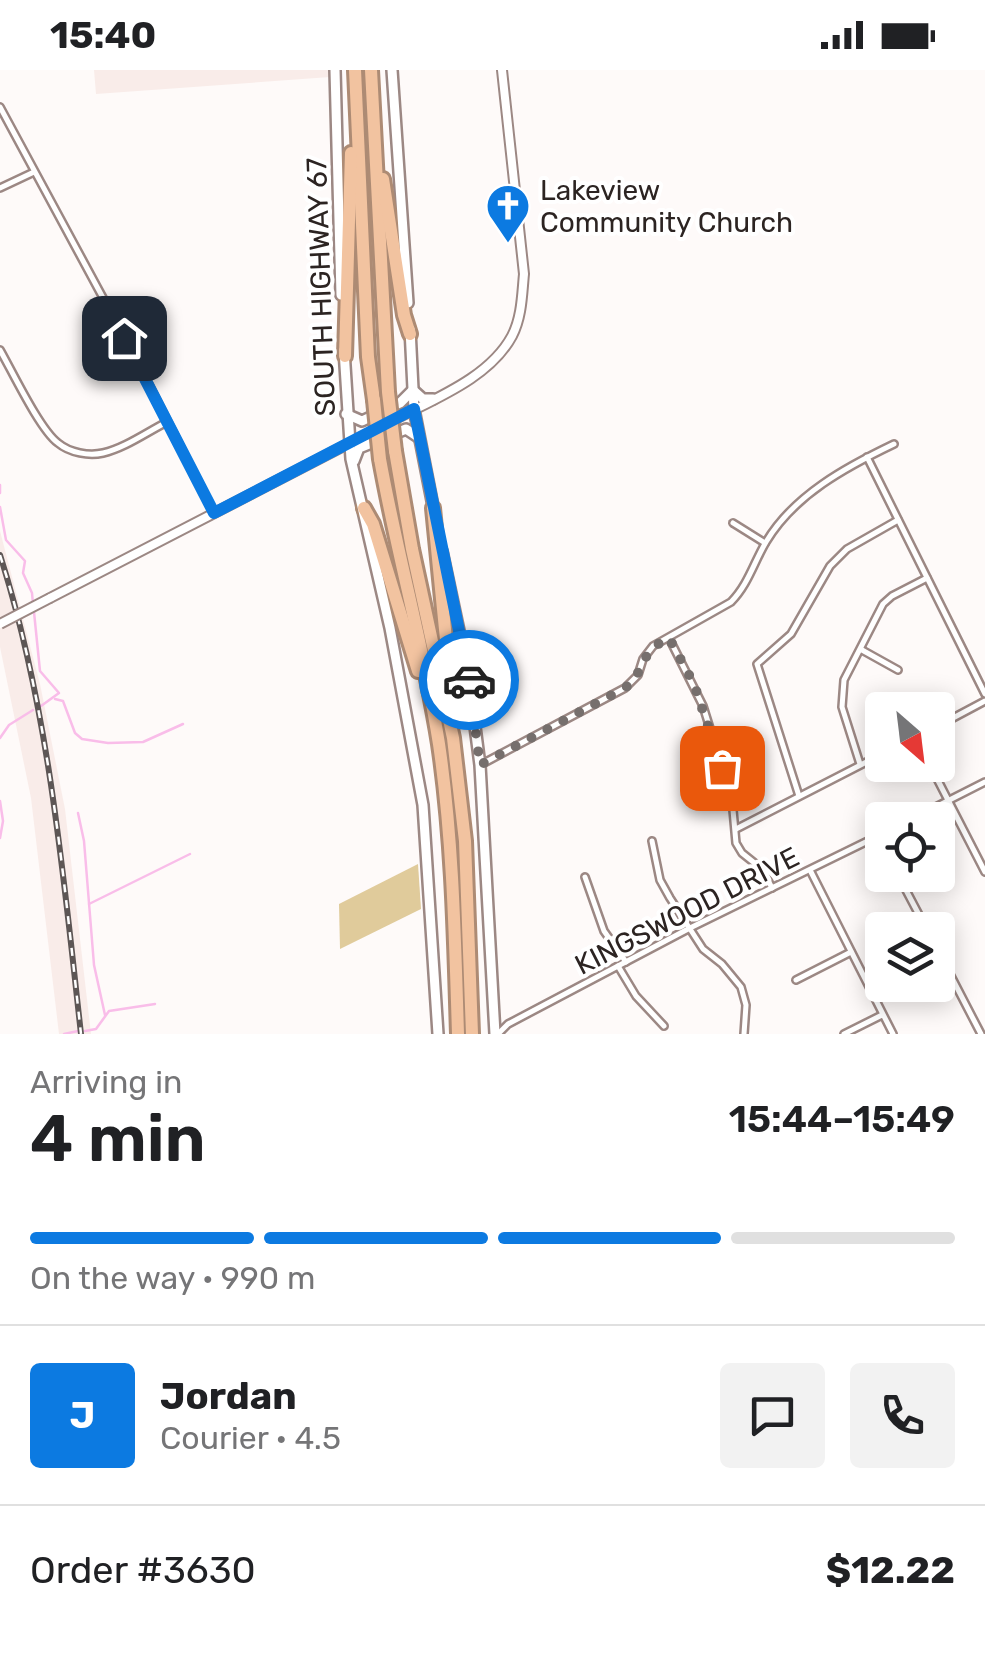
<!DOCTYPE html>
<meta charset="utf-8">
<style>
:root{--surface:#fff;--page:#f2f2f2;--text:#202124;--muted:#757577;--line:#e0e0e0;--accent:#0c7ae1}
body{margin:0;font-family:Rubik,sans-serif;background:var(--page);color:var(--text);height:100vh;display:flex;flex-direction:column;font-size:38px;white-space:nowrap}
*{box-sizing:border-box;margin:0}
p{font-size:32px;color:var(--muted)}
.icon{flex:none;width:55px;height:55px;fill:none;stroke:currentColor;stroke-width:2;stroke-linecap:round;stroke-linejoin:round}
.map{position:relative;height:964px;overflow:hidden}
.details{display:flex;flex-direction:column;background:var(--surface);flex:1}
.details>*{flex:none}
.needle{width:65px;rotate:152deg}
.controls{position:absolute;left:865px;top:622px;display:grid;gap:20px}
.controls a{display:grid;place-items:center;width:90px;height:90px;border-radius:10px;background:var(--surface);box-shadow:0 5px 25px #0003;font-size:50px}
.pin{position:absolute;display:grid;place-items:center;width:85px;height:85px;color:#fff;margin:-42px;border-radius:20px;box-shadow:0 5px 15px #0006}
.courier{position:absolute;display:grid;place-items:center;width:100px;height:100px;margin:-50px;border:8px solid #0c7ae1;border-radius:50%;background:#fff;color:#222;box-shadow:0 2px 12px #0007}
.headline em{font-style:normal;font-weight:600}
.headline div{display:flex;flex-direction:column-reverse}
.headline{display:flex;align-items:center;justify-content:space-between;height:170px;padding:0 30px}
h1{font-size:65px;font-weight:600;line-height:75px}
.bar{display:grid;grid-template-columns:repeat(4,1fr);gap:15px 10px;align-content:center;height:120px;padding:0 30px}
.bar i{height:12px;border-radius:8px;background:var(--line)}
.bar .selected{background:var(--accent)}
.bar p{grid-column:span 4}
.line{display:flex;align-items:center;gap:25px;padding:0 30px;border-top:2px solid var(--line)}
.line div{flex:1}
.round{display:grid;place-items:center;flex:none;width:105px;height:105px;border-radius:10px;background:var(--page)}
.status{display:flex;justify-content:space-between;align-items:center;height:70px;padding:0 50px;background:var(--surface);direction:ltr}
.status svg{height:28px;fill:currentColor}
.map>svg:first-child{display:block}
.built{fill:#f9ece9}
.green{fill:#e0cb9b}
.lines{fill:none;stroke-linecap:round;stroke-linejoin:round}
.stream{stroke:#f9bde9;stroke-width:2.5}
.minor-casing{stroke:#9c8884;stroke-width:10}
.tertiary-casing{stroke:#9c8884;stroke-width:12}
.secondary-casing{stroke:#9c8884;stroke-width:14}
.motorway-casing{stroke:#ad8b74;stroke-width:18}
.minor{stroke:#fff;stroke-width:5}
.tertiary{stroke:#fff;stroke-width:8}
.secondary{stroke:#fff;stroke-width:9}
.motorway{stroke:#f2c3a0;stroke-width:12}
.rail-casing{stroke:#5d5655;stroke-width:6}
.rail{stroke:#fff;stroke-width:2.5;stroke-dasharray:8;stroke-linecap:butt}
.tertiary-bridge-casing{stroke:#9c8884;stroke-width:12;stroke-linecap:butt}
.motorway-bridge-casing{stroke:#ad8b74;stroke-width:18;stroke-linecap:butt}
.tertiary-bridge{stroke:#fff;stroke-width:8}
.motorway-bridge{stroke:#f2c3a0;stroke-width:12}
.done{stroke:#766f6d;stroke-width:10;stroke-dasharray:0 18}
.route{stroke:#0c7ae1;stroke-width:12}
.labels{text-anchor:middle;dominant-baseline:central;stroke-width:8;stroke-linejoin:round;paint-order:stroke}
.poi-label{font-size:28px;fill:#2c2422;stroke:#fff;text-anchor:start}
.street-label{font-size:28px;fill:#2c2422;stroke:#fff}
</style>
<div class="status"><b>15:40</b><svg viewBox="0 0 49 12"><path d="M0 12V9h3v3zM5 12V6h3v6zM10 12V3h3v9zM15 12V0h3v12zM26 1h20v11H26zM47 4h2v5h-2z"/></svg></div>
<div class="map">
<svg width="985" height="964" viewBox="0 0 985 964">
<rect width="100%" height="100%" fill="#fefaf9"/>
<!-- built -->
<g class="built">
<path d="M 94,0 L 329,0 L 330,7 L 96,24 Z"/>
<path d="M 0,461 L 40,614 L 65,739 L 91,964 L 59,964 L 31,728 L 0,577 Z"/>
</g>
<!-- green -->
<path class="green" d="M 418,794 L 421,839 L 340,879 L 339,834 Z"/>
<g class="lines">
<!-- stream -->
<g class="stream">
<path d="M 0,415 L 0,423"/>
<path d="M 0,437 L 6,470 L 25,491 L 23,503 L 32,523 L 33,534"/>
<path d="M 34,542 L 40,601 L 59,623 L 41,636"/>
<path d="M 55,629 L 63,631 L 75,663 L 82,669 L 108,673 L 143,672 L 183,654"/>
<path d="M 0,668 L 9,655 L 33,640"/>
<path d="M 0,731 L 3,751 L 0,768"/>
<path d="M 78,743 L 84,771 L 94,895 L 105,945"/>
<path d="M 89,834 L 190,784"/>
<path d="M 85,961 L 96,959 L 109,941 L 155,934"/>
<path d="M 64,964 L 78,961"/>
</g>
<defs>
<g id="minor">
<path d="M 0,37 L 136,289 L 214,443"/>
<path d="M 0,118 L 34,102"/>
<path d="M 0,280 C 12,301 40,360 58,373 C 70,383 89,386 103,383 C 125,378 147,362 167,352"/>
<path d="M 867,387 L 985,624"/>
<path d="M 733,453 L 765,473"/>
<path d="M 669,568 L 703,636 L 732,729 L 736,773 L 742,783 L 762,799 L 772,818"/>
<path d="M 862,580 L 898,600"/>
<path d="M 938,656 L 985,631"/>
<path d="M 482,694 L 625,618 L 638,605 L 643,589 L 653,576 L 731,532 C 748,515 754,492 766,472 C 794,425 846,397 894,374"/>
<path d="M 860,694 L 842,637 L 844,610 L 883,534 L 892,526 L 927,508"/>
<path d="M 930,695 L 985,802"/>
<path d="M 799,726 L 757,594 L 791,564 L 830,496 L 847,479 L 898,450"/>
<path d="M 910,750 L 985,712"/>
<path d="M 736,759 L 882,684"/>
<path d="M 652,771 L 660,810 L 670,828 L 703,879 L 722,894 L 741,917 L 746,935 L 744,964"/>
<path d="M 811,802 L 893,964"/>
<path d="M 898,805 L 927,860"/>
<path d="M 585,807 L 604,861 L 626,892"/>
<path d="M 938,881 L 981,964"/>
<path d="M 618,896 L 636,926 L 664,956"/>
<path d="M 796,910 L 851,882"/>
<path d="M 498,964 L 508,954 L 690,858 L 882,764"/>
<path d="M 844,964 L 882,945"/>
</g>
<g id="tertiary">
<path d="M 390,352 C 431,330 489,309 512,266 C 522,247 522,224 524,204 L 502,0"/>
<path d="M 50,528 L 377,359"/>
</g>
<g id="secondary">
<path d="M 335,0 L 341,225"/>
<path d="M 392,0 L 408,233"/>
<path d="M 410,259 L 414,339 L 434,441"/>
<path d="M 344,280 L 351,389 L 390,558 L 423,735 L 438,964"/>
<path d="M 346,344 L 362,351 L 400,333 L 413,320 L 423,329 L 433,329"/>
<path d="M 354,391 L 359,378 L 406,359 L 418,367"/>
<path d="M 442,481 L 468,603 L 480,695 L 495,964"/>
</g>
<g id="motorway">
<path d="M 355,0 L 368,287 L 374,330"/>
<path d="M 371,0 L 388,322"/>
<path d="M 383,109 L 404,245 L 410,264"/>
<path d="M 345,286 L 351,83"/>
<path d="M 395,381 L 412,479 L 453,668 L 465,771 L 472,964"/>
<path d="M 380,389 C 397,484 424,578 439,674 C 453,769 455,868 458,964"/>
<path d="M 364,438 L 373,454 L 418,601"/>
<path d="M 433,438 L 451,620"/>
</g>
</defs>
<!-- minor casing -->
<use href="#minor" class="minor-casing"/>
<!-- tertiary casing -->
<use href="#tertiary" class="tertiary-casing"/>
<!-- secondary casing -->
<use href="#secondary" class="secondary-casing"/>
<!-- motorway casing -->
<use href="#motorway" class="motorway-casing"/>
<!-- minor -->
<use href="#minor" class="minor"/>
<!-- tertiary -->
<use href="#tertiary" class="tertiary"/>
<!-- secondary -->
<use href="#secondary" class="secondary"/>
<!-- motorway -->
<use href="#motorway" class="motorway"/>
<defs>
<path id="rail" d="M 0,485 C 49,639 63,804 81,964"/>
</defs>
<!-- rail casing -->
<use href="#rail" class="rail-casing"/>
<!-- rail -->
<use href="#rail" class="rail"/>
<defs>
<path id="tertiary-bridge" d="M 0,554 L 50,528"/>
<g id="motorway-bridge">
<path d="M 388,322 L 395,381"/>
<path d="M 374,330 L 380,389"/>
</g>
</defs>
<!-- tertiary-bridge casing -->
<use href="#tertiary-bridge" class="tertiary-bridge-casing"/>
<!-- motorway-bridge casing -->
<use href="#motorway-bridge" class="motorway-bridge-casing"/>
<!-- tertiary-bridge -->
<use href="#tertiary-bridge" class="tertiary-bridge"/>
<!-- motorway-bridge -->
<use href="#motorway-bridge" class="motorway-bridge"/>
</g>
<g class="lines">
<!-- done -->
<path class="done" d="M 469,610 L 480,695 L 625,618 C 648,599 637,583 669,568 L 694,614 L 722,698"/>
<!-- route -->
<path class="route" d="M 124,268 L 214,443 L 414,339 L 469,610"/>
</g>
<!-- icons -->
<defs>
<symbol id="church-pin" viewBox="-11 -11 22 30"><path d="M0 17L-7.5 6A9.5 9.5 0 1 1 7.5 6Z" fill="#0c7ae1" stroke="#fff"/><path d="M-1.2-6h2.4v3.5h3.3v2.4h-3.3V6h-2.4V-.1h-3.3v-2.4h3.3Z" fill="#fff"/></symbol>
</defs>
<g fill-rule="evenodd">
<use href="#church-pin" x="483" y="111" width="50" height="68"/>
</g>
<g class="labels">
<!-- poi labels -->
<g class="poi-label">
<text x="540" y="120">Lakeview<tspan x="540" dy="32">Community Church</tspan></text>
</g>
<!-- street labels -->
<g class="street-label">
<text transform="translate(321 217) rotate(-92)">SOUTH HIGHWAY 67</text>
<text transform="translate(687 841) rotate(-27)">KINGSWOOD DRIVE</text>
</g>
</g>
</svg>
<div class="controls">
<a><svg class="needle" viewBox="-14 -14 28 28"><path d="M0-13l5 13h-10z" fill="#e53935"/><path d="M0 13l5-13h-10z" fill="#757577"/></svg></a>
<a><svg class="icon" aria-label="locate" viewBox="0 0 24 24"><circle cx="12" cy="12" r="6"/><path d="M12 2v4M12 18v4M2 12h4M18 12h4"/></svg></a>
<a><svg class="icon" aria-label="layers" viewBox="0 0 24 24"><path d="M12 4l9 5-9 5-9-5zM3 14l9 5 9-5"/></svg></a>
</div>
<div class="pin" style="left:722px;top:698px;background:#ea580c"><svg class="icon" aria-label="bag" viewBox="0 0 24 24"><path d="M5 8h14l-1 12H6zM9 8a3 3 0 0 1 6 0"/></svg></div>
<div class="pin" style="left:124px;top:268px;background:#1f2937"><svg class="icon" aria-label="home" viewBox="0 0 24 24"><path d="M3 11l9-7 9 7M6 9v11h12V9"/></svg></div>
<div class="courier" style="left:469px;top:610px"><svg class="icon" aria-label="car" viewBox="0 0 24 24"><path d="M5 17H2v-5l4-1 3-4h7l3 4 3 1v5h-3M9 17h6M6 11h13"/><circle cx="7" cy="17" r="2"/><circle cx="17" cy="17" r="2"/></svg></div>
</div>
<section class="details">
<div class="headline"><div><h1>4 min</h1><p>Arriving in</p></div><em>15:44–15:49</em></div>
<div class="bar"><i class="selected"></i><i class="selected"></i><i class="selected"></i><i></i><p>On the way · 990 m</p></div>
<div class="line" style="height:180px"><b class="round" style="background:var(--accent);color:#fff">J</b><div><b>Jordan</b><p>Courier · 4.5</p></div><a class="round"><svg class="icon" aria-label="chat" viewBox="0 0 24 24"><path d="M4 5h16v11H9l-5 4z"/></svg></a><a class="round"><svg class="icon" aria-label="phone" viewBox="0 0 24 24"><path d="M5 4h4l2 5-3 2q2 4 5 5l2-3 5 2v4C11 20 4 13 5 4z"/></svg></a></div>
<div class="line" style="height:130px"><div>Order #3630</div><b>$12.22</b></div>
</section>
